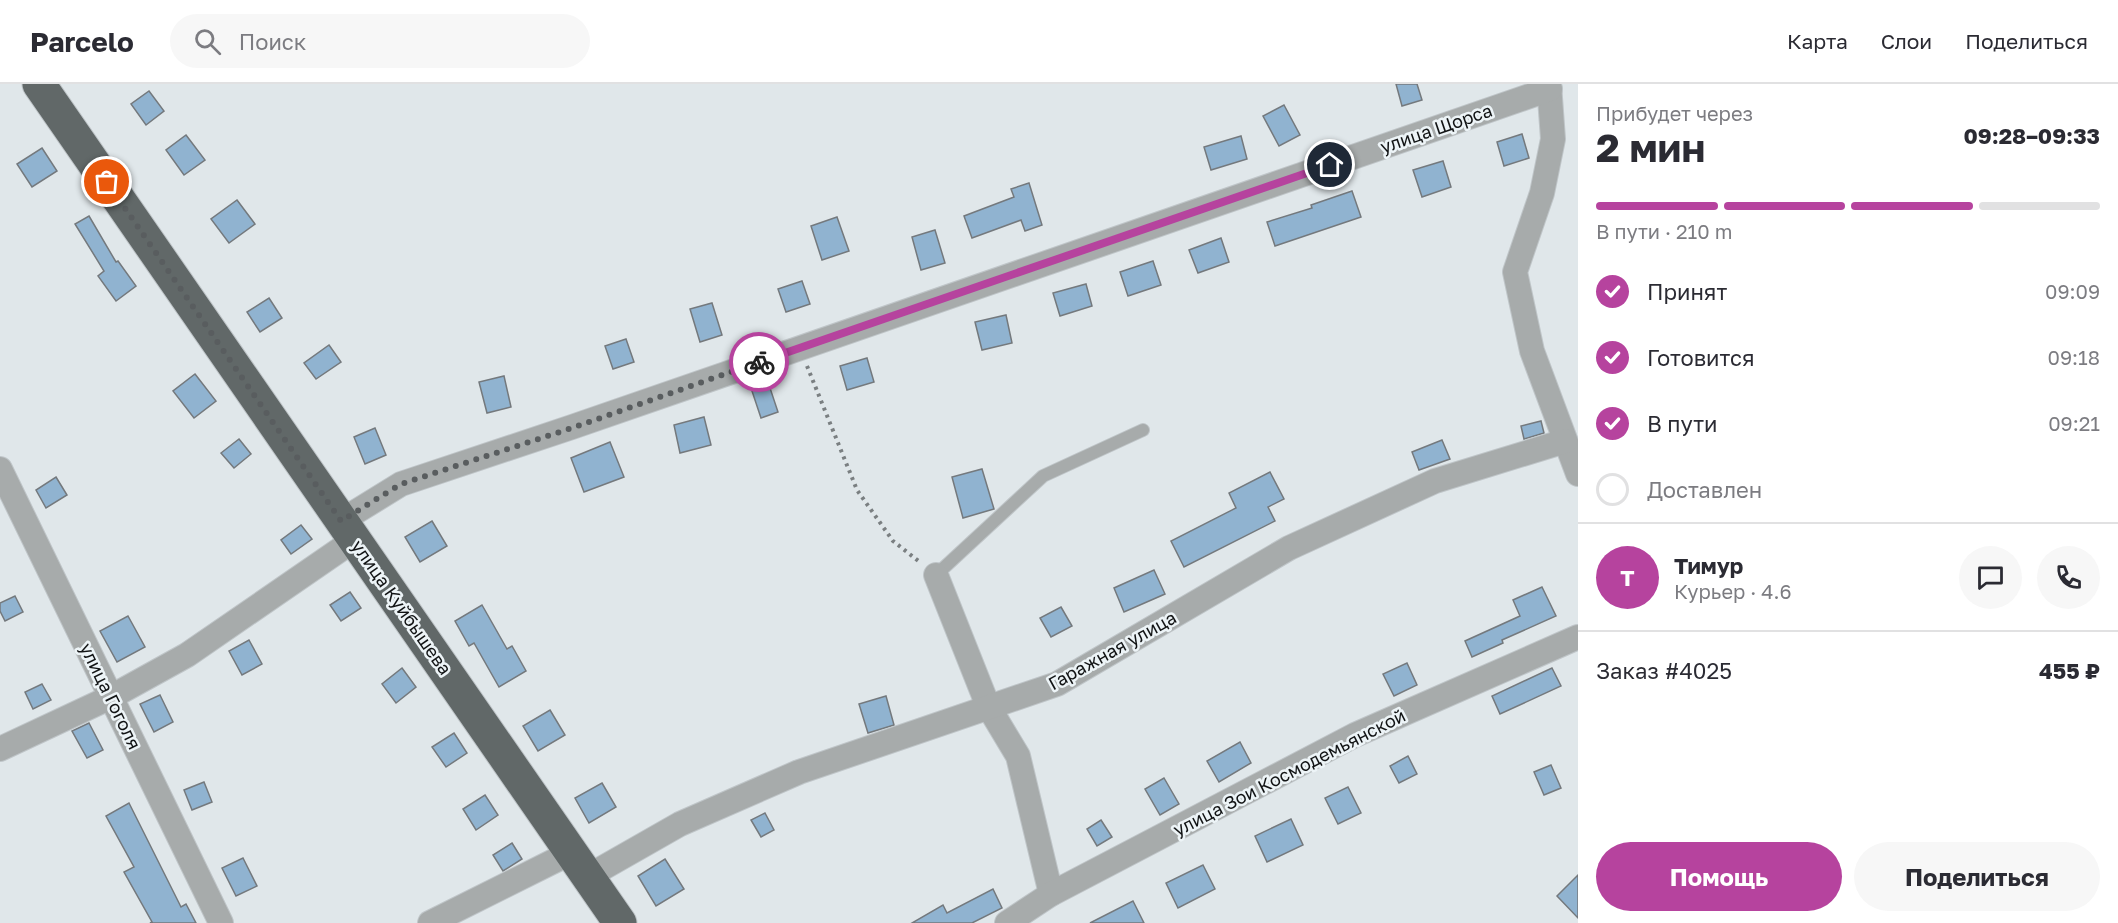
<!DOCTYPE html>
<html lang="ru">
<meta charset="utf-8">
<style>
:root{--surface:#fff;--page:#f7f7f7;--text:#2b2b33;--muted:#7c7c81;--line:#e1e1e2;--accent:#b6439e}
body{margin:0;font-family:"Golos Text",sans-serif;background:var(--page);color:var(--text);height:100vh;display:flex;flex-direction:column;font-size:22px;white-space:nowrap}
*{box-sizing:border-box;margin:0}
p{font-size:20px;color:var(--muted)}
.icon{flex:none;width:33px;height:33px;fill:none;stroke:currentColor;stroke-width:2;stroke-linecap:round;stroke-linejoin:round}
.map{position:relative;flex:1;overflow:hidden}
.panel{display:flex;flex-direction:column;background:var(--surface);width:540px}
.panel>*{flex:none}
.pin{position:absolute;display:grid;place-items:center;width:51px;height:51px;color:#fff;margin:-26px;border:3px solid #fff;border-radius:50%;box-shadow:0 2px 6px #0007}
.courier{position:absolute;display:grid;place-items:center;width:60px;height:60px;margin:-30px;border:4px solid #b6439e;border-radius:50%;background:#fff;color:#222;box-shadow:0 2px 8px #0007}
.summary em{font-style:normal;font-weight:700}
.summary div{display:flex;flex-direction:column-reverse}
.summary{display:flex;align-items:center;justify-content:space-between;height:102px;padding:0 18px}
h1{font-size:39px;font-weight:700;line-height:45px}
.bar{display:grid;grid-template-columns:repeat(4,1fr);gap:9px 6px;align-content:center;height:72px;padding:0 18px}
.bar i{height:8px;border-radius:4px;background:var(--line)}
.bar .active{background:var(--accent)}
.bar p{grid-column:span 4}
.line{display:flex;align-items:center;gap:15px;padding:0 18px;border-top:2px solid var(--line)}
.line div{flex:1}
.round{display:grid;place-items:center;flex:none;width:63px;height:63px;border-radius:32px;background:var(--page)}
ol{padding:0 18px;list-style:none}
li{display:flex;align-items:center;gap:18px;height:66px}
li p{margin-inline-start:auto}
li .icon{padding:6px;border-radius:50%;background:var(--accent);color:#fff;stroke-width:4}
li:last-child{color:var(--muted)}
li i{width:33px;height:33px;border:3px solid var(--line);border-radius:50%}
.cta{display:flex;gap:12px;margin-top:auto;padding:12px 18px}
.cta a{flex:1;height:69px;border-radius:36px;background:var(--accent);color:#fff;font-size:24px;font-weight:700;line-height:69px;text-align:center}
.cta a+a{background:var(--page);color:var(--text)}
header{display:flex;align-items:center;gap:36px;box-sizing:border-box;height:84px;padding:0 30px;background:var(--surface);border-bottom:2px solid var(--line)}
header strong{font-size:28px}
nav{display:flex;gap:33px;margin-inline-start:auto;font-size:21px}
.search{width:420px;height:54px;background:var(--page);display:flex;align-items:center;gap:15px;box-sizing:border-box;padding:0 21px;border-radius:33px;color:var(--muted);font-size:22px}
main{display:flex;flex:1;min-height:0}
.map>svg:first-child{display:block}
.building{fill:#90b3d0;stroke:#74797d;stroke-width:1.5}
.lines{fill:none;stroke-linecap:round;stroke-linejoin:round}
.lane-casing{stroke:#bfc5c8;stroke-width:14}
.street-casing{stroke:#bfc5c8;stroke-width:26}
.highway-casing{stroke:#bfc5c8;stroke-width:35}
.path{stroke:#7a7f81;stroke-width:4;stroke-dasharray:3 4.5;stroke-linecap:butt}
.lane{stroke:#a7abab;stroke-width:12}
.street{stroke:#a7abab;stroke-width:24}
.highway{stroke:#616868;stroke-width:33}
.done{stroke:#595d5f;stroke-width:6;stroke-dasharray:0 10.8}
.route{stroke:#b6439e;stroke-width:8}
.labels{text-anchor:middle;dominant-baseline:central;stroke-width:5;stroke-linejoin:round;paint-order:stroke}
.street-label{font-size:18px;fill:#111314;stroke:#edf4f7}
</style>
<header>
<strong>Parcelo</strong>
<div class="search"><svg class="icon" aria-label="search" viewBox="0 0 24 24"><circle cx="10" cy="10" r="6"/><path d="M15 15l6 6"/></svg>Поиск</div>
<nav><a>Карта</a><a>Слои</a><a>Поделиться</a></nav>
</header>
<main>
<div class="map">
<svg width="1578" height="839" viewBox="0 0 1578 839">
<rect width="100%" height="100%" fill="#e0e7ea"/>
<!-- building -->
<g class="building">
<path d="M 1396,0 L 1417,0 L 1422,16 L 1402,22 Z"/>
<path d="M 149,7 L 164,27 L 146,41 L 131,20 Z"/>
<path d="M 1284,21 L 1300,51 L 1279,62 L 1263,32 Z"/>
<path d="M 1522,50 L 1529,74 L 1504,82 L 1497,58 Z"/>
<path d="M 186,51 L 205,76 L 184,91 L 166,66 Z"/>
<path d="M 1241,52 L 1247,75 L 1211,86 L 1204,63 Z"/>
<path d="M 42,64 L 57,87 L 32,103 L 17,80 Z"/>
<path d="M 1443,77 L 1451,103 L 1422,113 L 1413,86 Z"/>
<path d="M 1029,99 L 1042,141 L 1025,147 L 1021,136 L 972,154 L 964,132 L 1014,113 L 1011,105 Z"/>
<path d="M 1352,107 L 1361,133 L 1275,162 L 1267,138 L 1312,124 L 1311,121 Z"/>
<path d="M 237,116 L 255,140 L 229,159 L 211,135 Z"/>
<path d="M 89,132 L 116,178 L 118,177 L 136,202 L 116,217 L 98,192 L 104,187 L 75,140 Z"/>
<path d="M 837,133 L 849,167 L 822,176 L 811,142 Z"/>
<path d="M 935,146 L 945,179 L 921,186 L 912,153 Z"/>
<path d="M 1221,154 L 1229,178 L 1198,189 L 1189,166 Z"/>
<path d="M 1153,177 L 1161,201 L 1128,212 L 1120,188 Z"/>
<path d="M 802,197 L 810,220 L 786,228 L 778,205 Z"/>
<path d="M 1086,200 L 1092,222 L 1060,232 L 1053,209 Z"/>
<path d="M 269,214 L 282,234 L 260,248 L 247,228 Z"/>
<path d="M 712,219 L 722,251 L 700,258 L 690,225 Z"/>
<path d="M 1006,231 L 1012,259 L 982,266 L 975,238 Z"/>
<path d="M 626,255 L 634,278 L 613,285 L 605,262 Z"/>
<path d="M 329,261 L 341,278 L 316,295 L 304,279 Z"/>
<path d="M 867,274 L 874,298 L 847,306 L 840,282 Z"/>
<path d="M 195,290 L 216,317 L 194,334 L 173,307 Z"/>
<path d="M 504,292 L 511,323 L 487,329 L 479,298 Z"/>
<path d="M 768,298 L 778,328 L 761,334 L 751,304 Z"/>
<path d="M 704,333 L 711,361 L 680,369 L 674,341 Z"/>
<path d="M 1541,337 L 1544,349 L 1524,355 L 1521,342 Z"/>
<path d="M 375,344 L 386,371 L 365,380 L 354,353 Z"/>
<path d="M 239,355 L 251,370 L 234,384 L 221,369 Z"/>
<path d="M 1442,356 L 1450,375 L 1419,386 L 1412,368 Z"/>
<path d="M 610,358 L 624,393 L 584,408 L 571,374 Z"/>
<path d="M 982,385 L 994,425 L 963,434 L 952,393 Z"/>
<path d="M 1270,388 L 1284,415 L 1268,423 L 1275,437 L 1184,483 L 1171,457 L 1236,424 L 1229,409 Z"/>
<path d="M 56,393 L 67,411 L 46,424 L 36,406 Z"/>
<path d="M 432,437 L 447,462 L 420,478 L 405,453 Z"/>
<path d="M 301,441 L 312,455 L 291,470 L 281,456 Z"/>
<path d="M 1154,486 L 1165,510 L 1124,528 L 1114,504 Z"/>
<path d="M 1542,503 L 1556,532 L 1502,556 L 1503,559 L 1472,573 L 1465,557 L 1520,532 L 1513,516 Z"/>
<path d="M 350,508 L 361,524 L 341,537 L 330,521 Z"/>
<path d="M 15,512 L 23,528 L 5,537 L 0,527 L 0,519 Z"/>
<path d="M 482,521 L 507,565 L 512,562 L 526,587 L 499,603 L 474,559 L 469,562 L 455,537 Z"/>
<path d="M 1061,523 L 1072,542 L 1051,553 L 1040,534 Z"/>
<path d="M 128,532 L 145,563 L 117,578 L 100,547 Z"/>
<path d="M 249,556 L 262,580 L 242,591 L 229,567 Z"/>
<path d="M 1407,579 L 1417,601 L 1394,612 L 1383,590 Z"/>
<path d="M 402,584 L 416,603 L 396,619 L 382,600 Z"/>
<path d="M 1552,584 L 1561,602 L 1500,630 L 1492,612 Z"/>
<path d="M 42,600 L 51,616 L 33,625 L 25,608 Z"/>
<path d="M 160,611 L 173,638 L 154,648 L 140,620 Z"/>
<path d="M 886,612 L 894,641 L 868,649 L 859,620 Z"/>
<path d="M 550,626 L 565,651 L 538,667 L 523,642 Z"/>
<path d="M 89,639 L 103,666 L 87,674 L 72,647 Z"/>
<path d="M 454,649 L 467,669 L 446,683 L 432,663 Z"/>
<path d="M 1240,658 L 1251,679 L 1219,698 L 1207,677 Z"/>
<path d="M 1408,672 L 1417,690 L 1399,699 L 1390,682 Z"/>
<path d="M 1551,681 L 1561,704 L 1544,711 L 1534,688 Z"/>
<path d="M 1164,694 L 1179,720 L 1160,731 L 1145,705 Z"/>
<path d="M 204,698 L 212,718 L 192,726 L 184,706 Z"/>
<path d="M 602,699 L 616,723 L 589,739 L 575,714 Z"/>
<path d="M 1348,703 L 1361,729 L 1338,740 L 1325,714 Z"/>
<path d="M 485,711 L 498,731 L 476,746 L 463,725 Z"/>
<path d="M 129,719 L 181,823 L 186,820 L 196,839 L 150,839 L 152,838 L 124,788 L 134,783 L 106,732 Z"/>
<path d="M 765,729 L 774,746 L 761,753 L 751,736 Z"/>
<path d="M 1291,735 L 1303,761 L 1267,778 L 1255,752 Z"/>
<path d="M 1101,736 L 1112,753 L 1097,762 L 1087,745 Z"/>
<path d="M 512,759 L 522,775 L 503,787 L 493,771 Z"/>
<path d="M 243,774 L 257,802 L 236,812 L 222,784 Z"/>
<path d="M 665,775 L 684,805 L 656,822 L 638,792 Z"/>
<path d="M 1203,781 L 1215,805 L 1178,824 L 1166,799 Z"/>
<path d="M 1578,791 L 1578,834 L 1557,812 Z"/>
<path d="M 993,805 L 1002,824 L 972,839 L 912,839 L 943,821 L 947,829 Z"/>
<path d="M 1133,817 L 1144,839 L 1090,839 Z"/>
</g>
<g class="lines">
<defs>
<path id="lane" d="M 936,491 L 1043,392 L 1143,346"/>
<g id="street">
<path d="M 1549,0 L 1553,55 L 1542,109 L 1515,188 L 1532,267 L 1578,390"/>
<path d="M 0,385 L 221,839"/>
<path d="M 341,437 L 401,400 L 572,343 L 1550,5"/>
<path d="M 936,491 L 988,622 L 1018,672 L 1051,810"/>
<path d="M 0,665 L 111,613 L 187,571 L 354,456"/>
<path d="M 587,793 L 680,740 L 799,688 L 1057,600 L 1289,464 L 1435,397 L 1565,357"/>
<path d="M 430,839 L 570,769"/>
<path d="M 1007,839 L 1051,810 L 1355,651 L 1578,553"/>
</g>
<path id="highway" d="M 39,0 L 620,839"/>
</defs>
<!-- lane casing -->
<use href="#lane" class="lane-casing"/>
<!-- street casing -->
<use href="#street" class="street-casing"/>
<!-- highway casing -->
<use href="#highway" class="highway-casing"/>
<!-- path -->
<path class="path" d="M 807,282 L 857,406 L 893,457 L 921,479"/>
<!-- lane -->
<use href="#lane" class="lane"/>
<!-- street -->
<use href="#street" class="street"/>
<!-- highway -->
<use href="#highway" class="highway"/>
</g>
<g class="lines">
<!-- done -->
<path class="done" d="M 107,98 L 341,437 L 401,400 L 572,344 L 759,278"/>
<!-- route -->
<path class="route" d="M 759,278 L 1330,81"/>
</g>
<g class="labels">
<!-- street labels -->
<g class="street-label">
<text transform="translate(1436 44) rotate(-19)">улица Щорса</text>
<text transform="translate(402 523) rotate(55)">улица Куйбышева</text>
<text transform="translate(1112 566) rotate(-29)">Гаражная улица</text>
<text transform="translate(111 612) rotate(64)">улица Гоголя</text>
<text transform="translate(1289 688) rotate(-27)">улица Зои Космодемьянской</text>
</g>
</g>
</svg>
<div class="pin" style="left:107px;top:98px;background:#ea580c"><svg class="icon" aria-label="bag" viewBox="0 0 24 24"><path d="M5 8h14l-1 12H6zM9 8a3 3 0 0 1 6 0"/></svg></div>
<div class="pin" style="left:1330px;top:81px;background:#1f2937"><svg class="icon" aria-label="home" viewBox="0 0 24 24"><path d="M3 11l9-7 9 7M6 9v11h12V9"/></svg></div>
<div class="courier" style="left:759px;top:278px"><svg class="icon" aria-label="bike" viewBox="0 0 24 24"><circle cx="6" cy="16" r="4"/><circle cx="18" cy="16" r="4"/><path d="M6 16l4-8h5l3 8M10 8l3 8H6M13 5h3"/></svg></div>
</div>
<section class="panel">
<div class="summary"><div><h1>2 мин</h1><p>Прибудет через</p></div><em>09:28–09:33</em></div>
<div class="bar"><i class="active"></i><i class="active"></i><i class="active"></i><i></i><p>В пути · 210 m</p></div>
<ol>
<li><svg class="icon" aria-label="check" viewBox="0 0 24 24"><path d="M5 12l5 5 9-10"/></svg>Принят<p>09:09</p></li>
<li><svg class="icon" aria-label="check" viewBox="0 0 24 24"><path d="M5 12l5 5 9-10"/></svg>Готовится<p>09:18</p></li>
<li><svg class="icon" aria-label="check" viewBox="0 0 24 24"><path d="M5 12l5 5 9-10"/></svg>В пути<p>09:21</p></li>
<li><i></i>Доставлен</li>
</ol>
<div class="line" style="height:108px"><b class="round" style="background:var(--accent);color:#fff">Т</b><div><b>Тимур</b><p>Курьер · 4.6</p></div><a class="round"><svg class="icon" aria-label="chat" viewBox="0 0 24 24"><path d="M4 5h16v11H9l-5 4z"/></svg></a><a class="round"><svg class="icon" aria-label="phone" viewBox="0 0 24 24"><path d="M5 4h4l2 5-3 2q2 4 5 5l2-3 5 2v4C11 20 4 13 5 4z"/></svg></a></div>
<div class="line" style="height:78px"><div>Заказ #4025</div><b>455 ₽</b></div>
<div class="cta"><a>Помощь</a><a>Поделиться</a></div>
</section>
</main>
